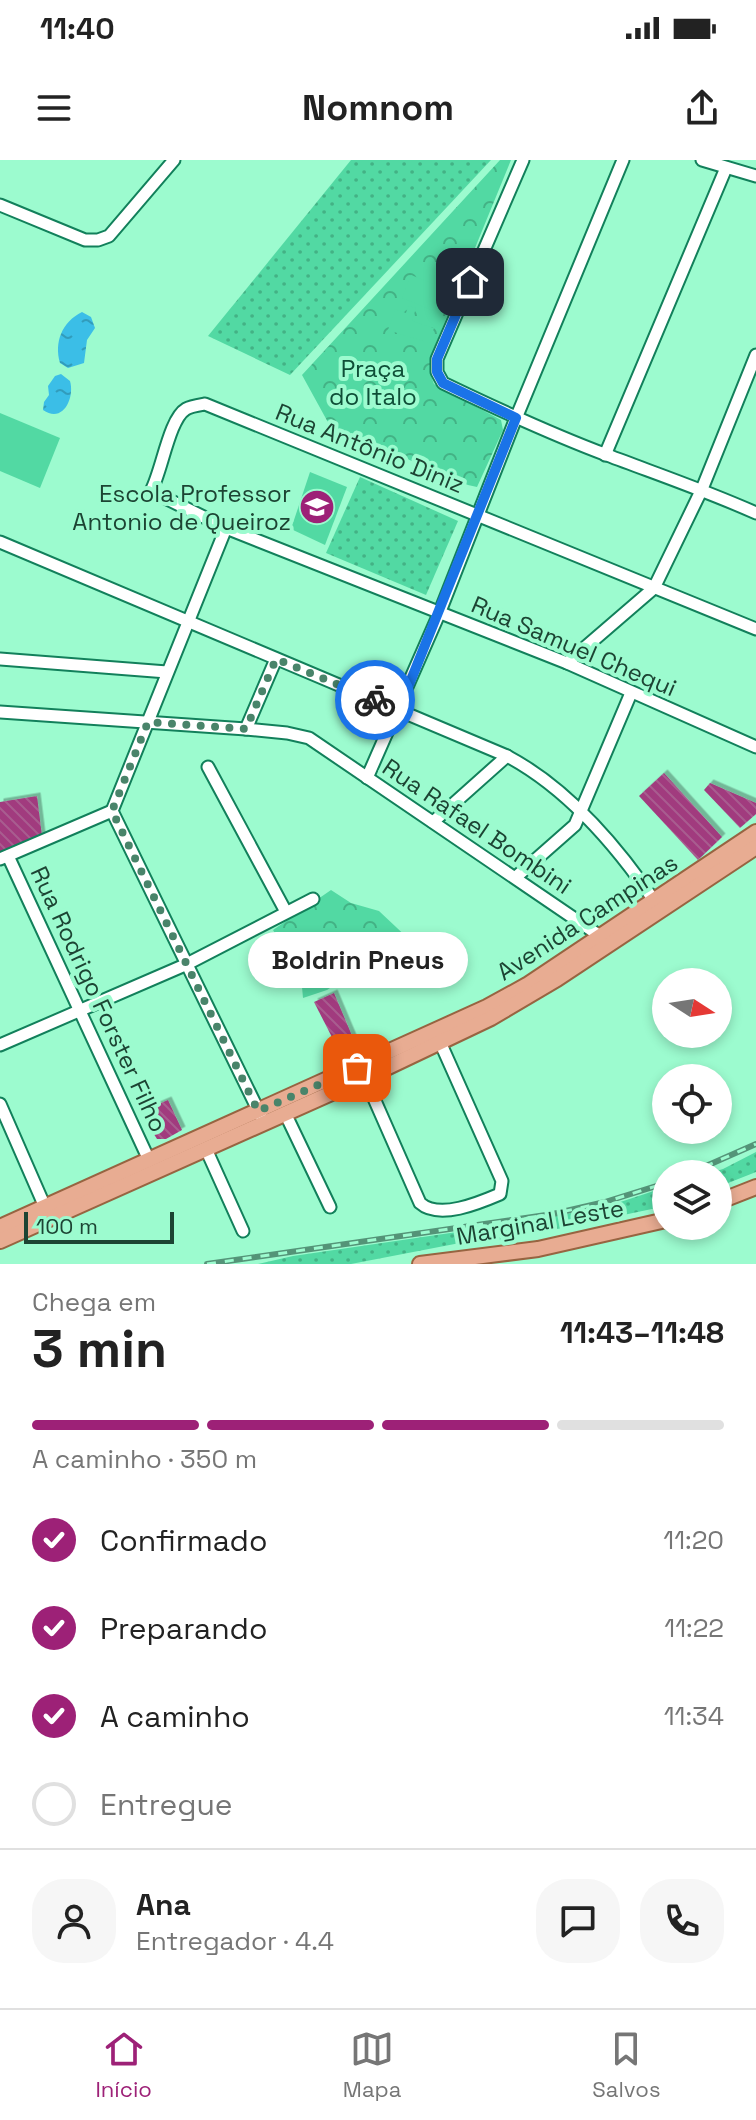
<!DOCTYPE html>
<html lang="pt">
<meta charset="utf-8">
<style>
:root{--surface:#fff;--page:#f6f6f6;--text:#222;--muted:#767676;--line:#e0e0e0;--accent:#9d2177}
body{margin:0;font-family:"Space Grotesk",sans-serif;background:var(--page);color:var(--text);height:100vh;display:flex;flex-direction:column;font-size:30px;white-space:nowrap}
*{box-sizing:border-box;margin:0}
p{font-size:26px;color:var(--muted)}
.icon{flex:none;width:44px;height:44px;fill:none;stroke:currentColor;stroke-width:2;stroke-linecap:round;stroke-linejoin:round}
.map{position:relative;height:1104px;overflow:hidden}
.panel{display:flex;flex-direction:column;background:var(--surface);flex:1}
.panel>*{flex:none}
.needle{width:52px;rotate:102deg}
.controls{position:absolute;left:652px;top:808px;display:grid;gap:16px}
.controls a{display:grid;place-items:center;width:80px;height:80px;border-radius:50%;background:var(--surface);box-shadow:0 4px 12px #0003;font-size:40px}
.scale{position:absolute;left:24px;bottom:20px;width:150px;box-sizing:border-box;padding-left:8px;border:4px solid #1c4433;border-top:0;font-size:22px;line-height:28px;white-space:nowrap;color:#1c4433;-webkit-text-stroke:6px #9cfbcf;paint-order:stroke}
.pin{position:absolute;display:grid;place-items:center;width:68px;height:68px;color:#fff;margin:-34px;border-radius:16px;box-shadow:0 4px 12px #0006}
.courier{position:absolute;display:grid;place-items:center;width:80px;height:80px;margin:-40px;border:6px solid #1a73e8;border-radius:50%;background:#fff;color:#222;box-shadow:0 2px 10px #0007}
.bubble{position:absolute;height:56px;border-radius:28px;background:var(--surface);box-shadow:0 4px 12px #0003;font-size:26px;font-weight:700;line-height:56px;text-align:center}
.overview em{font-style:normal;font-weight:700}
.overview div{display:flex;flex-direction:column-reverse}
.overview{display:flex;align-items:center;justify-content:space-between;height:136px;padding:0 32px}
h1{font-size:52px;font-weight:700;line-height:60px}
.bar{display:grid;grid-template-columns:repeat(4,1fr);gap:12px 8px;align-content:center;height:96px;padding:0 32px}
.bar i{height:10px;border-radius:6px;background:var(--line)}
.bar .current{background:var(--accent)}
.bar p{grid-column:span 4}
.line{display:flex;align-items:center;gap:20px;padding:0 32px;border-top:2px solid var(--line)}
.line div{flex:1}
.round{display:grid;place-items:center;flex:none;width:84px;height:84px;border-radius:32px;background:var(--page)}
ol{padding:0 32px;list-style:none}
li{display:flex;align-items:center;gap:24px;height:88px}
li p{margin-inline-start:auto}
li .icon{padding:8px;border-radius:50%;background:var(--accent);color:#fff;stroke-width:4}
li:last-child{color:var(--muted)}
li i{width:44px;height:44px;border:4px solid var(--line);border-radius:50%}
.status{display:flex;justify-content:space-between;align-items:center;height:56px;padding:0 40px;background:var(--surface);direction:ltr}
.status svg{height:22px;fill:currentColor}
header{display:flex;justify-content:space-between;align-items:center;height:104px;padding:0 32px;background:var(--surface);font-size:36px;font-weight:700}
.menu{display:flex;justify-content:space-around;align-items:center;height:112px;border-top:2px solid var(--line);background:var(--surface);font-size:22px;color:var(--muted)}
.menu a{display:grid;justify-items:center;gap:4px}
.menu .current{color:var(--accent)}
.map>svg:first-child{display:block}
.grass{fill:url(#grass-dots)}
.forest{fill:url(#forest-crowns)}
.garden{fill:#52d9a3}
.water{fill:url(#water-ripples)}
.building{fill:url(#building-back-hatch);filter:url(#shadow)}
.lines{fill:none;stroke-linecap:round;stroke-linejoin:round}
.minor-casing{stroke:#12805b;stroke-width:15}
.major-casing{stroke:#976441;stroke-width:18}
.minor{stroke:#fff;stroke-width:11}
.major{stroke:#e8ac92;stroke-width:14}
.rail-casing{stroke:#549478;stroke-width:6}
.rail{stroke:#9cfbcf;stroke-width:3;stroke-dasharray:9;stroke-linecap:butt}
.done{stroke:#49846a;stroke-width:8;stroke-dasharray:0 14.4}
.route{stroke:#1a73e8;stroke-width:10}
.labels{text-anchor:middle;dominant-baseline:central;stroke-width:8;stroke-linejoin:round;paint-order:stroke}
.park-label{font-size:24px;fill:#0e4e37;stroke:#9cfbcf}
.street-label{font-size:24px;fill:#1c4433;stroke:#9cfbcf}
.poi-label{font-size:24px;fill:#1c4433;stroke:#9cfbcf;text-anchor:end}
</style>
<div class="status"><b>11:40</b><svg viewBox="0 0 49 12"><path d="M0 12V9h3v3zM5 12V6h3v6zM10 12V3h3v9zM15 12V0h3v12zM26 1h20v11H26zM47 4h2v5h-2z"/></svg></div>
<header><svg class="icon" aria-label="menu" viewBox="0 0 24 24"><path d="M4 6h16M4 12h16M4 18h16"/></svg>Nomnom<svg class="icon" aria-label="share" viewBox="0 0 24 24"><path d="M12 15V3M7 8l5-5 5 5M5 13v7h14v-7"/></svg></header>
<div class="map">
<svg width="756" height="1104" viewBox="0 0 756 1104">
<defs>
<pattern id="grass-dots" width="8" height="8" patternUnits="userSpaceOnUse" patternTransform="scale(2)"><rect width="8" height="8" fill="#52d9a3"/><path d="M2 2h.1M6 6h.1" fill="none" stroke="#43b285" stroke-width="1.8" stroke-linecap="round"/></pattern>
<pattern id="forest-crowns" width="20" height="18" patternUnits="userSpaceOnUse" patternTransform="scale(2)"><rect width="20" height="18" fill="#52d9a3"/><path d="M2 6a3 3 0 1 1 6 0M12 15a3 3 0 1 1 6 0" fill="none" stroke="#43b285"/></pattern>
<pattern id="water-ripples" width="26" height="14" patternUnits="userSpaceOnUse" patternTransform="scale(2)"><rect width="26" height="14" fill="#3bbee7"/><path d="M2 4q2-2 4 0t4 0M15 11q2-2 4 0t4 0" fill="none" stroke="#319cbc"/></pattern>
<pattern id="building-back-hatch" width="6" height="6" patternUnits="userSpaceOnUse" patternTransform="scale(2)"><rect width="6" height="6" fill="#a13a7e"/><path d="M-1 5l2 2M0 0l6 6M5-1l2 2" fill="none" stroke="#a85d8f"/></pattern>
<filter id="shadow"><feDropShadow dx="3.5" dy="-3.5" stdDeviation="0" flood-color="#0004"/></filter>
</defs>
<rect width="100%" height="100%" fill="#9cfbcf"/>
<!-- grass -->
<g class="grass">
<path d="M 351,0 L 491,0 L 290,215 L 208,176 Z"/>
<path d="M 360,317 L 458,361 L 426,435 L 326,393 Z"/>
<path d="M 756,992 L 756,1012 L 718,1027 L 718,1014 L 707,1014 L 723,1009 Z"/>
<path d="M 666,1027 L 666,1046 L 510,1079 L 465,1082 L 351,1104 L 258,1104 L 293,1096 L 511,1064 L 605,1047 Z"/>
</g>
<!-- forest -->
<g class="forest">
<path d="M 500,0 L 511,0 L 430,198 L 430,213 L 434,224 L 501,260 L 503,270 L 477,327 L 468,325 L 330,266 L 302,215 Z"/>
<path d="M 331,730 L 351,743 L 379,751 L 413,783 L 395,807 L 398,822 L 390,826 L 379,809 L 348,816 L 327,830 L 303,838 L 302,827 L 305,810 L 287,794 L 273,770 Z"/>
</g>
<!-- garden -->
<g class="garden">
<path d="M 411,115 L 444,128 L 434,151 L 402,138 Z"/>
<path d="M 408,146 L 416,148 L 412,161 L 434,168 L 429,183 L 388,170 L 395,149 L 406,153 Z"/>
<path d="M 0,253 L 60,278 L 40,328 L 0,311 Z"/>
<path d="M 310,312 L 347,327 L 325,385 L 291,369 Z"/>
</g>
<!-- water -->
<g class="water">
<path d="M 82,152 L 91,157 L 95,168 L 87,180 L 84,203 L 68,208 L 60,203 C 54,182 62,162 82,152 Z"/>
<path d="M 61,214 L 70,221 C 75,238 63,264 43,250 L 44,242 L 49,235 L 48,226 L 55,216 Z"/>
</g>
<!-- building -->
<g class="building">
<path d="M 664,613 L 722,677 L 698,700 L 639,636 Z"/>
<path d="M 710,623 L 756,643 L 756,654 L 740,668 L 704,630 Z"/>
<path d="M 37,636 L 42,676 L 0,692 L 0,642 Z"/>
<path d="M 334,833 L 353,878 L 337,887 L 314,842 Z"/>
<path d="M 168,940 L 182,970 L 166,979 L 157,979 L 140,952 Z"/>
</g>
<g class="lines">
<defs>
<g id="minor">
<path d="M 523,0 L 437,199 L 437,212 L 443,223 C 497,249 551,274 607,295 C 657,314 707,331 756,353"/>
<path d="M 702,0 L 756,16"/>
<path d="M 0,45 L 85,80 L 98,80 L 109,76 L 174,0"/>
<path d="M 605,295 L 726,8"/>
<path d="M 0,382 L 507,596 C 569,629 618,687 657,745"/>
<path d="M 756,469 L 205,244 C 199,245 191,246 186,249 C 169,259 162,311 151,331 L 226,368 L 567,503 L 756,587"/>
<path d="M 0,499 L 167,512"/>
<path d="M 567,503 L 654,428 L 702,329 L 756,195"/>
<path d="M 0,552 L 246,569 L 287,573 L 309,578 L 600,776"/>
<path d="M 246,569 L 276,499"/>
<path d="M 208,607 L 286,752"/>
<path d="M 367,618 L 439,454 L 514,263 L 623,0"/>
<path d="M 112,651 L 261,956"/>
<path d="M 112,651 L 226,368"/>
<path d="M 433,662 L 507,596"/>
<path d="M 8,696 L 149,1000"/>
<path d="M 0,699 L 112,651"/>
<path d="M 516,717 L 575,665 L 631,533"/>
<path d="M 0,885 L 185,805 L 313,739"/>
<path d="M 365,918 L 420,1043 C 439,1060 479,1043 500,1034 L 502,1021 L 440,882"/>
<path d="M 0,944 L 45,1047"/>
<path d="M 285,953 L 330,1047"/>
<path d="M 206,989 L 243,1071"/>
</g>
<g id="major">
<path d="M 718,1042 L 756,1027"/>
<path d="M 0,1067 L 487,847 L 527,825 L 756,672"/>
<path d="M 0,1081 L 365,918 L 491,858 L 557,819 L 756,687"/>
<path d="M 420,1104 L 538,1089 L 666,1060"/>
</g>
</defs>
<!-- minor casing -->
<use href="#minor" class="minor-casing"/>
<!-- major casing -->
<use href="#major" class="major-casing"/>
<!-- minor -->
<use href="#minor" class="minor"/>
<!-- major -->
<use href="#major" class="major"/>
<defs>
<g id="rail">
<path d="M 688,1014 L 756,984"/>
<path d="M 207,1104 L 553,1054 L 605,1042 L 666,1023"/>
</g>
</defs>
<!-- rail casing -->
<use href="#rail" class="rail-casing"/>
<!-- rail -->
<use href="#rail" class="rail"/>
</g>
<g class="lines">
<!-- done -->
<path class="done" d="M 357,908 L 258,951 L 112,651 L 148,562 L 246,569 L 276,499 L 375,540"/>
<!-- route -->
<path class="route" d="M 375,540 L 399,550 L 516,258 L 443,223 L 437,212 L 437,199 L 470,122"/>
</g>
<!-- icons -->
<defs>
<symbol id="school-disc" viewBox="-11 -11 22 22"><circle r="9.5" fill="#9d2177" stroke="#9cfbcf"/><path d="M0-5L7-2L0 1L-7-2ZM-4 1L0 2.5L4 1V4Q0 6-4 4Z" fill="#fff"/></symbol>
</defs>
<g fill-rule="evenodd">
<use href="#school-disc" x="297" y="327" width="40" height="40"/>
</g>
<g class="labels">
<!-- park labels -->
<g class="park-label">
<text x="373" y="208">Praça<tspan x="373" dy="28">do Italo</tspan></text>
</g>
<!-- street labels -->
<g class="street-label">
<text transform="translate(370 288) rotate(22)">Rua Antônio Diniz</text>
<text transform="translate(574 486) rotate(23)">Rua Samuel Chequi</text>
<text transform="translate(477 666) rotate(34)">Rua Rafael Bombini</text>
<text transform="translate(587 757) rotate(-33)">Avenida Campinas</text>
<text transform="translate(99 839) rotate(65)">Rua Rodrigo Forster Filho</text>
<text transform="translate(540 1062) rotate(-10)">Marginal Leste</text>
</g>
<!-- poi labels -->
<g class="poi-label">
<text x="291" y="333">Escola Professor<tspan x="291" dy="28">Antonio de Queiroz</tspan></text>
</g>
</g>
</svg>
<div class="controls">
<a><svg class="needle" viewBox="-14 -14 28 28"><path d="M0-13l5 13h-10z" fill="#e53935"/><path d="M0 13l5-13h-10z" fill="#767676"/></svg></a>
<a><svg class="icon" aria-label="locate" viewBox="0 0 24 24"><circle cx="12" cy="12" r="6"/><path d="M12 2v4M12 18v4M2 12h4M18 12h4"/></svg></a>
<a><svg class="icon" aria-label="layers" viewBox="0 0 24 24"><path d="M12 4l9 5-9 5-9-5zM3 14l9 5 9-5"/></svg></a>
</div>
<div class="scale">100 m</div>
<div class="pin" style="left:357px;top:908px;background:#ea580c"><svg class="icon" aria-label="bag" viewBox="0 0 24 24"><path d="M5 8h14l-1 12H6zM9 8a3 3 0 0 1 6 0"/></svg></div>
<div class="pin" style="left:470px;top:122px;background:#1f2937"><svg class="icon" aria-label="home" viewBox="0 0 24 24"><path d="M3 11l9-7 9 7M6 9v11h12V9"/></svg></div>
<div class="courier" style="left:375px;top:540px"><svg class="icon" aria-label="bike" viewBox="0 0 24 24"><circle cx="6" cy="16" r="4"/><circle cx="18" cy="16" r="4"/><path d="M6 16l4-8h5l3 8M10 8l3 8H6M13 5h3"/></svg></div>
<div class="bubble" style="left:248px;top:772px;width:220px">Boldrin Pneus</div>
</div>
<section class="panel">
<div class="overview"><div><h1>3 min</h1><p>Chega em</p></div><em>11:43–11:48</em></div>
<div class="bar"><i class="current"></i><i class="current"></i><i class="current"></i><i></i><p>A caminho · 350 m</p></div>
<ol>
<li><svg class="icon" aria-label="check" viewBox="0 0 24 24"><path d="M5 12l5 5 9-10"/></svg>Confirmado<p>11:20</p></li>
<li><svg class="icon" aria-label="check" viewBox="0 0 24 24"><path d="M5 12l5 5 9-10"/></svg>Preparando<p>11:22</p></li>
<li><svg class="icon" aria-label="check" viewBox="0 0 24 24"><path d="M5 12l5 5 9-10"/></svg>A caminho<p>11:34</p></li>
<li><i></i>Entregue</li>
</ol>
<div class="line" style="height:144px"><a class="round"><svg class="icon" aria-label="person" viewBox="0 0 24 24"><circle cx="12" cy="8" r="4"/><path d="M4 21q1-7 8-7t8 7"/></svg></a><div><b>Ana</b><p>Entregador · 4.4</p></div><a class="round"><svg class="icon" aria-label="chat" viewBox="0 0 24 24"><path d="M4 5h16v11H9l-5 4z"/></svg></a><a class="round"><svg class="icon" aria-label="phone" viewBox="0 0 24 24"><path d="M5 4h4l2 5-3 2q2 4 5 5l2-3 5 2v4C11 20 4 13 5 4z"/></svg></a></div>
</section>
<nav class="menu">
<a class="current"><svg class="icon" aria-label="home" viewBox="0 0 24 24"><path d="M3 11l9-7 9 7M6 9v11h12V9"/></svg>Início</a>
<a><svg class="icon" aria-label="map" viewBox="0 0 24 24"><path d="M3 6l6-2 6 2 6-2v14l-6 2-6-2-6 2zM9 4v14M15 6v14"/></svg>Mapa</a>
<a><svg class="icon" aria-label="saved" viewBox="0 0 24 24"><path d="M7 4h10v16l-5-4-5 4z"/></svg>Salvos</a>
</nav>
